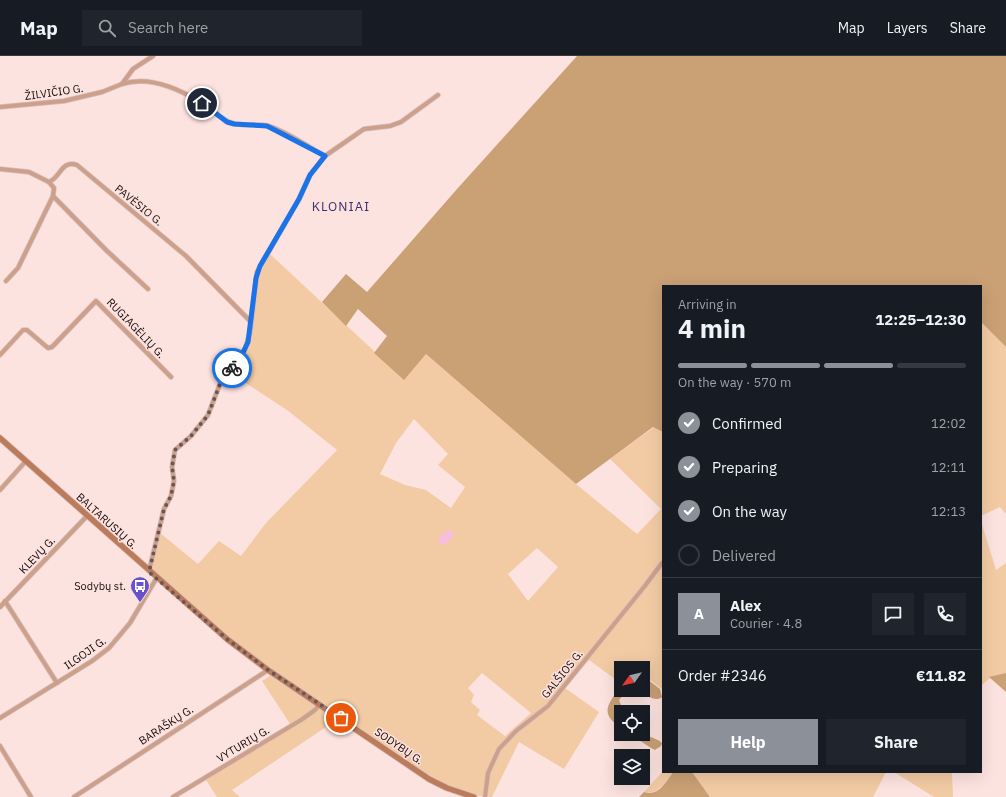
<!DOCTYPE html>
<meta charset="utf-8">
<style>
:root{--surface:#171b24;--page:#20242c;--text:#f1f3f6;--muted:#9ea1a6;--line:#363941;--accent:#8c9099}
body{margin:0;font-family:"IBM Plex Sans",sans-serif;background:var(--page);color:var(--text);height:100vh;display:flex;flex-direction:column;font-size:15px;white-space:nowrap}
*{box-sizing:border-box;margin:0}
p{font-size:13px;color:var(--muted)}
.icon{flex:none;width:22px;height:22px;fill:none;stroke:currentColor;stroke-width:2;stroke-linecap:round;stroke-linejoin:round}
.map{position:relative;flex:1;overflow:hidden}
.panel{position:absolute;left:662px;top:229px;width:320px;height:488px;display:flex;flex-direction:column;background:var(--surface);border-radius:0px;box-shadow:0 4px 16px #0002}
.panel>*{flex:none}
.needle{width:26px;rotate:236deg}
.controls{position:absolute;left:614px;top:605px;display:grid;gap:8px}
.controls a{display:grid;place-items:center;width:36px;height:36px;border-radius:0px;background:var(--surface);box-shadow:0 4px 16px #0002;font-size:20px}
.pin{position:absolute;display:grid;place-items:center;width:34px;height:34px;color:#fff;margin:-17px;border:2px solid #fff;border-radius:50%;box-shadow:0 1px 4px #0007}
.courier{position:absolute;display:grid;place-items:center;width:40px;height:40px;margin:-20px;border:3px solid #1a73e8;border-radius:50%;background:#fff;color:#222;box-shadow:0 1px 5px #0007}
.head em{font-style:normal;font-weight:700}
.head div{display:flex;flex-direction:column-reverse}
.head{display:flex;align-items:center;justify-content:space-between;height:68px;padding:0 16px}
h1{font-size:26px;font-weight:700;line-height:30px}
.bar{display:grid;grid-template-columns:repeat(4,1fr);gap:6px 4px;align-content:center;height:48px;padding:0 16px}
.bar i{height:5px;border-radius:3px;background:var(--line)}
.bar .active{background:var(--accent)}
.bar p{grid-column:span 4}
.line{display:flex;align-items:center;gap:10px;padding:0 16px;border-top:1px solid var(--line)}
.line div{flex:1}
.round{display:grid;place-items:center;flex:none;width:42px;height:42px;border-radius:0px;background:var(--page)}
ol{padding:0 16px;list-style:none}
li{display:flex;align-items:center;gap:12px;height:44px}
li p{margin-inline-start:auto}
li .icon{padding:4px;border-radius:50%;background:var(--accent);color:#fff;stroke-width:4}
li:last-child{color:var(--muted)}
li i{width:22px;height:22px;border:2px solid var(--line);border-radius:50%}
.action{display:flex;gap:8px;margin-top:auto;padding:8px 16px}
.action a{flex:1;height:46px;border-radius:0px;background:var(--accent);color:#fff;font-size:16px;font-weight:700;line-height:46px;text-align:center}
.action a+a{background:var(--page);color:var(--text)}
header{display:flex;align-items:center;gap:24px;box-sizing:border-box;height:56px;padding:0 20px;background:var(--surface);border-bottom:1px solid var(--line)}
header strong{font-size:19px}
nav{display:flex;gap:22px;margin-inline-start:auto;font-size:14px}
.search{width:280px;height:36px;background:var(--page);display:flex;align-items:center;gap:10px;box-sizing:border-box;padding:0 14px;border-radius:0px;color:var(--muted);font-size:15px}
.map>svg:first-child{display:block}
.green{fill:#f2cba4;fill-rule:evenodd}
.forest{fill:#caa075}
.water{fill:#f8bedb}
.lines{fill:none;stroke-linecap:round;stroke-linejoin:round}
.street-casing{stroke:#d9c0bd;stroke-width:5.5}
.secondary-casing{stroke:#d9c0bd;stroke-width:7}
.street{stroke:#cda08b;stroke-width:4}
.secondary{stroke:#bc7c5b;stroke-width:5.5}
.done{stroke:#695755;stroke-width:4;stroke-dasharray:0 7.2}
.route{stroke:#1a73e8;stroke-width:5}
.labels{text-anchor:middle;dominant-baseline:central;stroke-width:3;stroke-linejoin:round;paint-order:stroke}
.street-label{font-size:11px;fill:#190b0a;stroke:#fde3df}
.poi-label{font-size:11px;fill:#190b0a;stroke:#fde3df;text-anchor:end}
.quarter-label{font-size:13px;letter-spacing:1px;fill:#3b316d;stroke:#fde3df}
</style>
<header>
<strong>Map</strong>
<div class="search"><svg class="icon" aria-label="search" viewBox="0 0 24 24"><circle cx="10" cy="10" r="6"/><path d="M15 15l6 6"/></svg>Search here</div>
<nav><a>Map</a><a>Layers</a><a>Share</a></nav>
</header>
<div class="map">
<svg width="1006" height="741" viewBox="0 0 1006 741">
<rect width="100%" height="100%" fill="#fde3df"/>
<!-- green -->
<g class="green">
<path d="M 270,198 L 404,323 L 426,298 L 576,428 L 637,478 L 661,453 L 610,403 L 654,371 L 663,376 L 663,634 L 643,618 L 643,612 L 635,612 L 633,610 L 631,612 L 621,612 L 621,624 L 619,626 L 589,604 L 565,632 L 599,656 L 564,713 L 519,686 L 492,741 C 469,741 446,729 426,717 L 264,608 L 218,572 L 151,514 L 160,477 L 198,508 L 219,485 L 241,500 L 266,467 L 337,394 L 287,354 L 235,320 L 227,320 L 244,299 L 251,283 L 258,220 ZM 414,363 L 448,398 L 438,409 L 465,431 L 451,452 L 426,434 L 405,429 L 380,418 L 396,387 ZM 537,492 L 558,511 L 528,545 L 508,518 ZM 482,617 L 531,657 L 505,680 L 477,659 L 480,654 L 471,646 L 474,639 L 468,632 Z"/>
<path d="M 981,266 L 1006,291 L 1006,458 L 1000,451 L 981,460 Z"/>
<path d="M 981,465 L 996,514 L 1006,507 L 1006,617 L 990,622 L 981,630 Z"/>
<path d="M 270,620 L 338,663 L 232,734 L 240,741 L 217,741 L 206,724 L 292,671 L 262,625 Z"/>
<path d="M 663,715 L 663,716 L 673,716 C 666,726 657,740 644,736 Z"/>
<path d="M 692,716 L 886,716 L 873,741 L 710,741 Z"/>
<path d="M 894,716 L 952,716 L 953,741 L 934,741 Z"/>
</g>
<!-- forest -->
<g class="forest">
<path d="M 577,0 L 1006,0 L 1006,291 L 981,266 L 981,230 L 663,230 L 663,376 L 653,371 L 576,428 L 426,298 L 404,324 L 374,297 L 387,280 L 358,253 L 346,270 L 322,246 L 346,218 L 367,236 L 457,133 Z"/>
<path d="M 1006,617 L 1006,636 L 989,621 Z"/>
<path d="M 643,620 L 660,633 L 662,641 C 655,647 645,638 638,634 L 643,634 Z"/>
<path d="M 621,629 L 621,634 L 628,634 L 619,644 L 624,656 L 621,656 L 621,672 C 598,656 609,648 621,629 Z"/>
<path d="M 630,678 C 640,678 654,680 662,687 L 661,690 L 655,694 L 651,692 Z"/>
<path d="M 673,716 L 692,716 L 710,741 L 639,741 L 644,736 C 658,741 666,726 673,716 Z"/>
</g>
<!-- water -->
<path class="water" d="M 451,474 L 454,477 L 451,483 L 446,488 L 440,488 L 438,483 C 441,479 446,473 451,474 Z"/>
<g class="lines">
<defs>
<g id="street">
<path d="M 122,28 C 149,19 178,32 202,47 C 212,53 221,64 232,67 C 243,71 257,67 268,70 C 286,75 308,91 325,100"/>
<path d="M 0,51 L 64,45 L 102,36 L 122,28 L 133,13 L 153,0"/>
<path d="M 0,113 L 29,116 L 49,126 C 61,121 61,104 77,109 L 186,200 L 251,266"/>
<path d="M 53,140 L 106,194 L 148,233"/>
<path d="M 6,225 L 18,212 L 53,140 L 54,132 L 49,126"/>
<path d="M 0,299 L 23,274 L 27,274 L 48,292 L 52,291 L 96,245 L 171,321"/>
<path d="M 0,434 L 26,405"/>
<path d="M 149,515 L 164,453 L 171,440 L 174,425 L 172,411 L 175,394 L 191,380 L 208,359 L 220,328 L 245,293 L 250,277 L 257,216 L 299,143 L 310,119 L 325,100 L 364,73 L 390,70 L 401,66 L 438,39"/>
<path d="M 5,545 L 57,627"/>
<path d="M 0,551 L 87,460"/>
<path d="M 0,662 L 92,605 L 109,592 L 130,567 L 156,523"/>
<path d="M 0,690 L 31,741"/>
<path d="M 74,741 L 268,614"/>
<path d="M 173,741 L 301,664 L 315,654 L 320,648"/>
<path d="M 485,741 L 488,717 L 499,693 L 516,675 L 548,650 L 644,531 L 662,507"/>
</g>
<path id="secondary" d="M 0,382 L 227,583 L 268,614 L 429,723 L 447,732 L 474,741"/>
</defs>
<!-- street casing -->
<use href="#street" class="street-casing"/>
<!-- secondary casing -->
<use href="#secondary" class="secondary-casing"/>
<!-- street -->
<use href="#street" class="street"/>
<!-- secondary -->
<use href="#secondary" class="secondary"/>
</g>
<g class="lines">
<!-- done -->
<path class="done" d="M 232,312 L 220,328 L 208,359 L 191,380 L 175,394 L 172,411 L 174,425 L 171,440 L 164,453 L 149,516 L 227,583 L 268,614 L 341,662"/>
<!-- route -->
<path class="route" d="M 202,47 L 227,66 L 234,68 L 267,70 L 325,100 L 310,119 L 299,143 L 260,210 L 256,222 L 248,286 L 241,301 L 232,312"/>
</g>
<!-- icons -->
<defs>
<symbol id="bus-pin" viewBox="-11 -11 22 30"><path d="M0 17L-7.5 6A9.5 9.5 0 1 1 7.5 6Z" fill="#6951ca" stroke="#fde3df"/><path d="M-5-6H5V4H4V6H2V4H-2V6H-4V4H-5ZM-3.5-4V0h7V-4ZM-3.5 1.2v1.5H-2V1.2ZM2 1.2v1.5H3.5V1.2Z" fill="#fff"/></symbol>
</defs>
<g fill-rule="evenodd">
<use href="#bus-pin" x="129" y="519" width="22" height="30"/>
</g>
<g class="labels">
<!-- street labels -->
<g class="street-label">
<text transform="translate(54 36) rotate(-8)">ŽILVIČIO G.</text>
<text transform="translate(139 149) rotate(39)">PAVĖSIO G.</text>
<text transform="translate(136 272) rotate(46)">RUGIAGĖLIŲ G.</text>
<text transform="translate(107 465) rotate(42)">BALTARUSIŲ G.</text>
<text transform="translate(37 499) rotate(-46)">KLEVŲ G.</text>
<text transform="translate(85 597) rotate(-35)">ILGOJI G.</text>
<text transform="translate(562 618) rotate(-51)">GALŠIOS G.</text>
<text transform="translate(166 669) rotate(-33)">BARAŠKŲ G.</text>
<text transform="translate(243 688) rotate(-31)">VYTURIŲ G.</text>
<text transform="translate(399 690) rotate(34)">SODYBŲ G.</text>
</g>
<!-- poi labels -->
<g class="poi-label">
<text x="126" y="530">Sodybų st.</text>
</g>
<!-- quarter labels -->
<g class="quarter-label">
<text x="341" y="150">KLONIAI</text>
</g>
</g>
</svg>
<div class="controls">
<a><svg class="needle" viewBox="-14 -14 28 28"><path d="M0-13l5 13h-10z" fill="#e53935"/><path d="M0 13l5-13h-10z" fill="#9ea1a6"/></svg></a>
<a><svg class="icon" aria-label="locate" viewBox="0 0 24 24"><circle cx="12" cy="12" r="6"/><path d="M12 2v4M12 18v4M2 12h4M18 12h4"/></svg></a>
<a><svg class="icon" aria-label="layers" viewBox="0 0 24 24"><path d="M12 4l9 5-9 5-9-5zM3 14l9 5 9-5"/></svg></a>
</div>
<div class="pin" style="left:341px;top:662px;background:#ea580c"><svg class="icon" aria-label="bag" viewBox="0 0 24 24"><path d="M5 8h14l-1 12H6zM9 8a3 3 0 0 1 6 0"/></svg></div>
<div class="pin" style="left:202px;top:47px;background:#1f2937"><svg class="icon" aria-label="home" viewBox="0 0 24 24"><path d="M3 11l9-7 9 7M6 9v11h12V9"/></svg></div>
<div class="courier" style="left:232px;top:312px"><svg class="icon" aria-label="bike" viewBox="0 0 24 24"><circle cx="6" cy="16" r="4"/><circle cx="18" cy="16" r="4"/><path d="M6 16l4-8h5l3 8M10 8l3 8H6M13 5h3"/></svg></div>
<section class="panel">
<div class="head"><div><h1>4 min</h1><p>Arriving in</p></div><em>12:25–12:30</em></div>
<div class="bar"><i class="active"></i><i class="active"></i><i class="active"></i><i></i><p>On the way · 570 m</p></div>
<ol>
<li><svg class="icon" aria-label="check" viewBox="0 0 24 24"><path d="M5 12l5 5 9-10"/></svg>Confirmed<p>12:02</p></li>
<li><svg class="icon" aria-label="check" viewBox="0 0 24 24"><path d="M5 12l5 5 9-10"/></svg>Preparing<p>12:11</p></li>
<li><svg class="icon" aria-label="check" viewBox="0 0 24 24"><path d="M5 12l5 5 9-10"/></svg>On the way<p>12:13</p></li>
<li><i></i>Delivered</li>
</ol>
<div class="line" style="height:72px"><b class="round" style="background:var(--accent);color:#fff">A</b><div><b>Alex</b><p>Courier · 4.8</p></div><a class="round"><svg class="icon" aria-label="chat" viewBox="0 0 24 24"><path d="M4 5h16v11H9l-5 4z"/></svg></a><a class="round"><svg class="icon" aria-label="phone" viewBox="0 0 24 24"><path d="M5 4h4l2 5-3 2q2 4 5 5l2-3 5 2v4C11 20 4 13 5 4z"/></svg></a></div>
<div class="line" style="height:52px"><div>Order #2346</div><b>€11.82</b></div>
<div class="action"><a>Help</a><a>Share</a></div>
</section>
</div>
